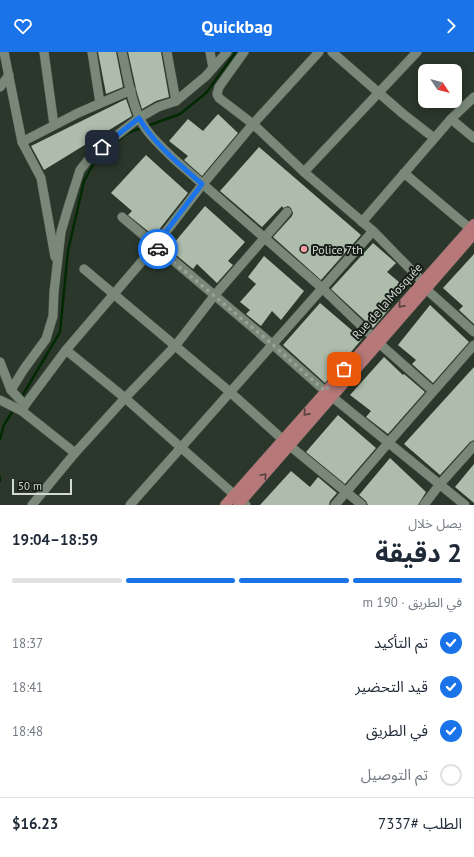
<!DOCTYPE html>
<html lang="ar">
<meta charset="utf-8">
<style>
:root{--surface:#fff;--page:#f2f2f3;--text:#1f2937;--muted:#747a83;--line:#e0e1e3;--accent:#1a73e8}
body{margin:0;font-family:"PT Sans","Noto Sans Arabic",sans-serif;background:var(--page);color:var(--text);direction:rtl;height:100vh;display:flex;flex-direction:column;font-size:15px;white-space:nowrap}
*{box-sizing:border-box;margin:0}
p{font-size:13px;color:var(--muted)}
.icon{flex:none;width:22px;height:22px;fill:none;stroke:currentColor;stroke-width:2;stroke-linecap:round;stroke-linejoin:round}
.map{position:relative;height:453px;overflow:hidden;direction:ltr}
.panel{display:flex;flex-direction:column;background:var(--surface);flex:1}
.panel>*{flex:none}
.needle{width:26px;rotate:125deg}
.buttons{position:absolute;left:418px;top:12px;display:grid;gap:8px}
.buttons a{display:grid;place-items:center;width:44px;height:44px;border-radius:8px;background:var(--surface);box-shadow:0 2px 10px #0003;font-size:20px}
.scale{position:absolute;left:12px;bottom:10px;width:60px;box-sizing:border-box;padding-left:4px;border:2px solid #d1d9d0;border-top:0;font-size:11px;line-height:14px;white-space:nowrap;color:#d1d9d0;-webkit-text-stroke:3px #171d17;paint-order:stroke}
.pin{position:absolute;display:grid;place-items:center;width:34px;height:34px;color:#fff;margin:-17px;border-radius:8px;box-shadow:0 2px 6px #0006}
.courier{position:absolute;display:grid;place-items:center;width:40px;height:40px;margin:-20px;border:3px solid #1a73e8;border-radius:50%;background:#fff;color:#222;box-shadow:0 1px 5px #0007}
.summary em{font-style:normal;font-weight:700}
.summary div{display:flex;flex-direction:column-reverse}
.summary{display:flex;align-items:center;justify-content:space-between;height:68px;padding:0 12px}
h1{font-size:26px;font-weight:700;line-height:30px}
.bar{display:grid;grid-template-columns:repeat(4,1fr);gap:6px 4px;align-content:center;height:48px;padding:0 12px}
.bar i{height:5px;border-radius:3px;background:var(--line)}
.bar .active{background:var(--accent)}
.bar p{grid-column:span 4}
.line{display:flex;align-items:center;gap:10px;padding:0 12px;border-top:1px solid var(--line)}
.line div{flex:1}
ol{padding:0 12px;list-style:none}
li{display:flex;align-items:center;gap:12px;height:44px}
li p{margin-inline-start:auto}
li .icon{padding:4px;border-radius:50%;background:var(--accent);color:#fff;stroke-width:4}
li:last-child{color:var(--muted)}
li i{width:22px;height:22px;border:2px solid var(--line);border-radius:50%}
header{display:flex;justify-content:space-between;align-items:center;height:52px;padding:0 12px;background:var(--accent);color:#fff;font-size:18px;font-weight:700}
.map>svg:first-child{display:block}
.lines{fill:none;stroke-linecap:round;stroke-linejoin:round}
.stream{stroke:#022a02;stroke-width:2.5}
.building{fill:#adbcab}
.minor-casing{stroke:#485347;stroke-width:10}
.major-casing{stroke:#485347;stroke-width:11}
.minor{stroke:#798878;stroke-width:9}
.major{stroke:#b67879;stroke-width:10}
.oneway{stroke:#57413e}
.done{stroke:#97a096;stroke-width:4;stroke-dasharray:0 7.2}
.route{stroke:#1a73e8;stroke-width:5}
.poi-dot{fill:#f49aa1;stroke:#171d17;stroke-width:1.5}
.labels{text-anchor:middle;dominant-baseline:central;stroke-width:4;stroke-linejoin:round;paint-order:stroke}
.poi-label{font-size:12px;fill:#d1d9d0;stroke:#171d17;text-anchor:start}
.street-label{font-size:12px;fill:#d1d9d0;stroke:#171d17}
</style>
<header><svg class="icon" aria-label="forward" viewBox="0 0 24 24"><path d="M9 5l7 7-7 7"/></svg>Quickbag<svg class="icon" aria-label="heart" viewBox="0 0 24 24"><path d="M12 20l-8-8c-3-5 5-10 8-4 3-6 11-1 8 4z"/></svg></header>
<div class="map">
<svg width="474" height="453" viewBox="0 0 474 453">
<rect width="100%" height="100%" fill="#2b372a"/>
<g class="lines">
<!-- stream -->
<g class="stream">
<path d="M 147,74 L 180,62 L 206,41 L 236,0"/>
<path d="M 21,346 L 60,280 L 68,199 L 84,129 L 95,109 L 127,81 L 142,76"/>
<path d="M 0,387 L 4,373 L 14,357"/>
<path d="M 0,425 L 0,429"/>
</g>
</g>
<!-- building -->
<g class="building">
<path d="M 98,0 L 116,0 L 123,35 L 106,42 Z"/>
<path d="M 128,0 L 161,0 L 169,45 L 156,49 L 142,57 L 137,41 Z"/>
<path d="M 126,47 L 132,64 L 44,118 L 31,94 Z"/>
<path d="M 218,62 L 238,81 L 202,124 L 184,108 L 188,104 L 169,89 L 188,67 L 203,79 Z"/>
<path d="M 259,95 L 361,183 L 321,228 L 273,185 L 292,164 L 293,161 L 291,156 L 288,154 L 283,156 L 282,154 L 262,175 L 220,139 Z"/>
<path d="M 146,103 L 188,141 L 154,184 L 128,163 L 132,159 L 111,141 Z"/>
<path d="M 205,154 L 245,190 L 228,209 L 233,213 L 217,231 L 197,212 L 193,217 L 169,197 Z"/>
<path d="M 373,191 L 396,211 L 387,220 L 405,235 L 388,254 L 390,256 L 373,276 L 331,237 Z"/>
<path d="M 474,202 L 474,272 L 459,258 L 463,254 L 443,236 Z"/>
<path d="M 264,204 L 304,239 L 281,268 L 272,259 L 261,274 L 246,262 L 250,258 L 240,250 L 256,232 L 248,225 Z"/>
<path d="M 320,251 L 362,287 L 325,331 L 283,293 Z"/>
<path d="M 430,253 L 469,290 L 433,331 L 412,312 L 416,308 L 398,293 Z"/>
<path d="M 384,305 L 403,323 L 404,322 L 425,340 L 388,382 L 366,365 L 371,359 L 350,343 Z"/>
<path d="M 474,315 L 474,388 L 470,390 L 440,423 L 404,392 Z"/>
<path d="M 338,363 L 376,396 L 345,432 L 306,400 Z"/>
<path d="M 390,406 L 426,440 L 418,453 L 368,453 L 366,449 L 359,443 Z"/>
<path d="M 474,412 L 474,451 L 455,435 Z"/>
<path d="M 291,419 L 310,435 L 318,425 L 337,441 L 330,449 L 329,453 L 260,453 Z"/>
</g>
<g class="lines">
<defs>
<g id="minor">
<path d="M 4,0 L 22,90 L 41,126 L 55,205"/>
<path d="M 44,0 L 54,73"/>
<path d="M 92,0 L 100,51"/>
<path d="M 122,0 C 127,22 130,46 140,67 C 147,82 162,95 174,107 L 322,236 L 373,285"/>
<path d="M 210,0 L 213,16"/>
<path d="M 244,0 L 219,35 L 217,42 L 219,46 L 253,72 L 304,120 L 373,179 L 422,229"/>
<path d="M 332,0 L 402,61 L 434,86"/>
<path d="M 0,35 L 9,23"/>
<path d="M 176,49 L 206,24 L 227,0"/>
<path d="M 451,67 L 474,86"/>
<path d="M 22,90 L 78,61 L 131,38"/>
<path d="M 304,120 L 417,0"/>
<path d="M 404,121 L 474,180"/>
<path d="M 122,165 L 272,292 L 325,339 L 465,453"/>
<path d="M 362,170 L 451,67 L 474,45"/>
<path d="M 84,217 L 230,340 L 290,394 L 362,453"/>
<path d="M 426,237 L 474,280"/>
<path d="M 380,292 L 433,339"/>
<path d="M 66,298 L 125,346 L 246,453"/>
<path d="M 0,310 L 11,338"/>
<path d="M 0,348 L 22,359 L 75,401"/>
<path d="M 25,353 L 11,338 L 24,317 L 46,287 L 53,264 L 54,240 L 61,180 L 68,156 L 80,118 L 93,102 L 139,66 L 158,55 L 176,49 L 167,0"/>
<path d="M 22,359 L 25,353 L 66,298 L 155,194 L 202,133 L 253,72 L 319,0"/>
<path d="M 32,453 L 75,401 L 125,346 L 176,293 L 214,244 L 287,160"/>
<path d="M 130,453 L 373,179"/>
<path d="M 335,453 L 389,390 L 474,293"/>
<path d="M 424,453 L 440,432 L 474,394"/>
</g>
<g id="major">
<path d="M 225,453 L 474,172"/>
<path d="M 238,453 L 474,182"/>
</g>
</defs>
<!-- minor casing -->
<use href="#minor" class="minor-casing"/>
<!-- major casing -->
<use href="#major" class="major-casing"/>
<!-- minor -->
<use href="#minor" class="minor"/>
<!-- major -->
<use href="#major" class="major"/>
</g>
<!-- one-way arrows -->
<defs><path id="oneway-chevron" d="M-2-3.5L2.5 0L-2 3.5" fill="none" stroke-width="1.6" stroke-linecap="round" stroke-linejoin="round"/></defs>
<g class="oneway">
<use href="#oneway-chevron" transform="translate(401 253) rotate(132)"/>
<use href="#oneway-chevron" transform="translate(306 361) rotate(132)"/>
<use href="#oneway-chevron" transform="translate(264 424) rotate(-49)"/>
</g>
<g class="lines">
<!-- done -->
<path class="done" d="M 158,197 L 272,292 L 325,339 L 344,317"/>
<!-- route -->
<path class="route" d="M 102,95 L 139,66 C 155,93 179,112 202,132 L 155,194 L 158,197"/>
</g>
<!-- markers -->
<circle class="poi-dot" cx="304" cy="197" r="4"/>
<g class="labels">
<!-- poi labels -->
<g class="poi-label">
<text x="312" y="197">Police 7th</text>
</g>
<!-- street labels -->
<g class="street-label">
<text transform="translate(387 249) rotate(-48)">Rue de la Mosquée</text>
</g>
</g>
</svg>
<div class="buttons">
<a><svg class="needle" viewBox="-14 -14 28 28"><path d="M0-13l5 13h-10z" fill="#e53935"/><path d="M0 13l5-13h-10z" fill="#747a83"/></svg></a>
</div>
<div class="scale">50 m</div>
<div class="pin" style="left:344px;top:317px;background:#ea580c"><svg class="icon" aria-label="bag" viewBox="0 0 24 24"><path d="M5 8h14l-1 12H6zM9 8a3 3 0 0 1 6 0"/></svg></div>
<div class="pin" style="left:102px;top:95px;background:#1f2937"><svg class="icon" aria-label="home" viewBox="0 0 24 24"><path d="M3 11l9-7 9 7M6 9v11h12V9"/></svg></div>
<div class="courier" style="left:158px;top:197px"><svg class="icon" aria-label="car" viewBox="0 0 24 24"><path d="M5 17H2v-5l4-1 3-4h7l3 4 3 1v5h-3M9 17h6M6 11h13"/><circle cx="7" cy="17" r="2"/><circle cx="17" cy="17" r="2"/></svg></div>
</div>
<section class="panel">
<div class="summary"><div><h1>2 دقيقة</h1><p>يصل خلال</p></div><em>18:59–19:04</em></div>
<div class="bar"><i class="active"></i><i class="active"></i><i class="active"></i><i></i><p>في الطريق · 190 m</p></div>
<ol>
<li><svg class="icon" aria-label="check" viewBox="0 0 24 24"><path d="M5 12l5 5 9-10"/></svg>تم التأكيد<p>18:37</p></li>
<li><svg class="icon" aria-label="check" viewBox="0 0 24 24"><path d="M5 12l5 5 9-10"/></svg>قيد التحضير<p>18:41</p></li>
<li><svg class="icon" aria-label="check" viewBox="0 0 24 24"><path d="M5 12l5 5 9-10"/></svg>في الطريق<p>18:48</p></li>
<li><i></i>تم التوصيل</li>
</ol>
<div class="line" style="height:52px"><div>الطلب #7337</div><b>$16.23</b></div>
</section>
